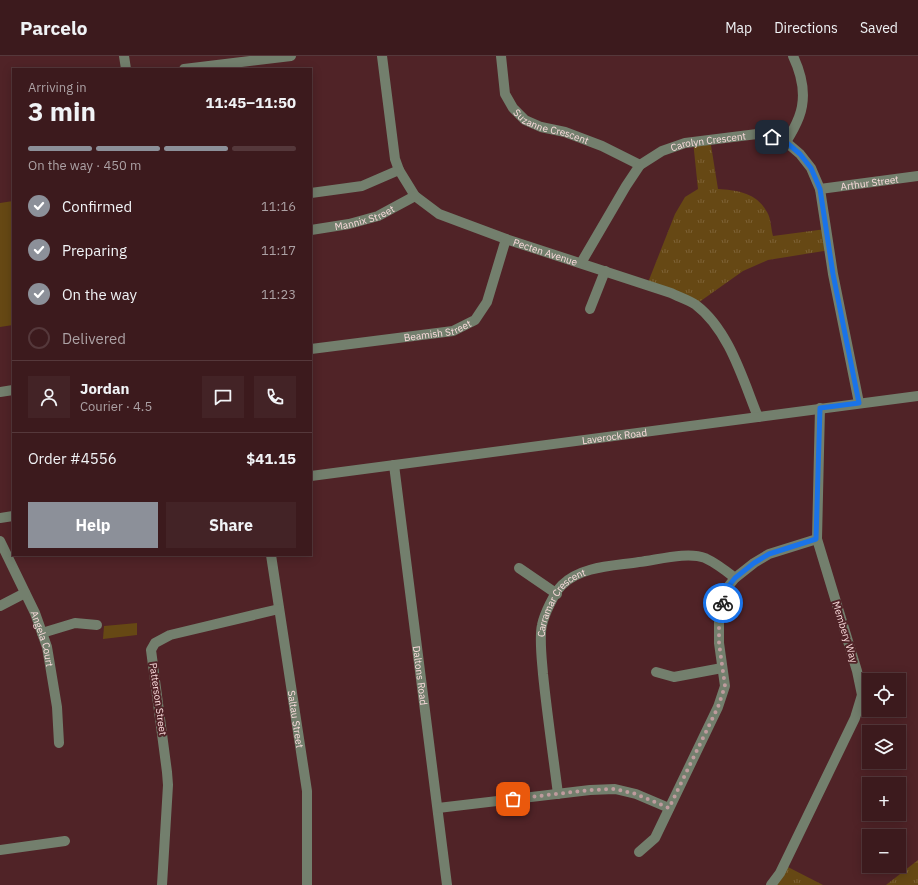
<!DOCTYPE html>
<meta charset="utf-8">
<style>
:root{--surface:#3c1a1d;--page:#432326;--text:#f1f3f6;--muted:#aca1a4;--line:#55383b;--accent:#8c9099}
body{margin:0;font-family:"IBM Plex Sans",sans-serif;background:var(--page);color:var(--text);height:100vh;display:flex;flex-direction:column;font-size:15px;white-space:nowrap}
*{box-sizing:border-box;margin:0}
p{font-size:13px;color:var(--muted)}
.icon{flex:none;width:22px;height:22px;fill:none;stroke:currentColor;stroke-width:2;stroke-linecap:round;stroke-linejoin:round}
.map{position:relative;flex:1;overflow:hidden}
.side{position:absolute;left:12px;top:12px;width:300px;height:488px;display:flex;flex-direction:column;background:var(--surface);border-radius:0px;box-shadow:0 2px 10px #0003,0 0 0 1px var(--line)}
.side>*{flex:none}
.fabs{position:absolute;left:862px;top:617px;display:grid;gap:8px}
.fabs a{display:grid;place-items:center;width:44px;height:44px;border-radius:0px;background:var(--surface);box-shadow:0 2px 10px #0003,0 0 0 1px var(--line);font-size:20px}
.pin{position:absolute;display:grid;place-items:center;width:34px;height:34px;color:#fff;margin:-17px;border-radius:8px;box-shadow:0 2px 6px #0006}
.courier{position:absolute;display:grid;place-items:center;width:40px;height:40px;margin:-20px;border:3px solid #1a73e8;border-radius:50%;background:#fff;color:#222;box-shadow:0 1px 5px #0007}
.summary em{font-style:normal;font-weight:700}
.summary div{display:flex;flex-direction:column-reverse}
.summary{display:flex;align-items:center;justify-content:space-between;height:68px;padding:0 16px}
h1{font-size:26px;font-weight:700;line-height:30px}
.bar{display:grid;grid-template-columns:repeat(4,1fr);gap:6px 4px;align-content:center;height:48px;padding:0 16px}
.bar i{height:5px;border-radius:3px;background:var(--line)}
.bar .active{background:var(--accent)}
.bar p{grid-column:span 4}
.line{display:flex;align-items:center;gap:10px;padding:0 16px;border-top:1px solid var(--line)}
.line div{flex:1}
.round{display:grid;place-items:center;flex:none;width:42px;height:42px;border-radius:0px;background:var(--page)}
ol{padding:0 16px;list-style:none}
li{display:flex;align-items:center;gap:12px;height:44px}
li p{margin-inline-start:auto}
li .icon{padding:4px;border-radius:50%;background:var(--accent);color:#fff;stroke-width:4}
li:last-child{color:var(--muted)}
li i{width:22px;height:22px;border:2px solid var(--line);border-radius:50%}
.button{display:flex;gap:8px;margin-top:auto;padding:8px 16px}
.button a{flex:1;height:46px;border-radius:0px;background:var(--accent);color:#fff;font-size:16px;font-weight:700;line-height:46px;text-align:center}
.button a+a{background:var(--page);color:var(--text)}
header{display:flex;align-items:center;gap:24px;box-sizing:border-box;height:56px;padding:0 20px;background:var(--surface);border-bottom:1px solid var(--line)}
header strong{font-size:19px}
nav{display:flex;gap:22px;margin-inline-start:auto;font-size:14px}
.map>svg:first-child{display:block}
.green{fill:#664814}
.park{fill:url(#park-tufts)}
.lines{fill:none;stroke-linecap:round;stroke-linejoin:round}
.minor{stroke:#737f6d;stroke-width:10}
.done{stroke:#be9b9d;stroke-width:4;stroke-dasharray:0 7.2}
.route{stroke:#1a73e8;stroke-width:5}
.labels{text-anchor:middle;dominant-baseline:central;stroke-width:4;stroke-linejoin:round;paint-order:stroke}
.street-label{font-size:10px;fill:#fadbdc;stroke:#502327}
</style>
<header>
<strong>Parcelo</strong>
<nav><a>Map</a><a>Directions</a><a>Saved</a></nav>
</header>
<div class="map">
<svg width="918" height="829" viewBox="0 0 918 829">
<defs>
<pattern id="park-tufts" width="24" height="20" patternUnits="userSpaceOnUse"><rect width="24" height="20" fill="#664814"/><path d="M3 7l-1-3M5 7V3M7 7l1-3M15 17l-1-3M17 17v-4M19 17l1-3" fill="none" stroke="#7d6236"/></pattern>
</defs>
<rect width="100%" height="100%" fill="#502327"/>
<!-- green -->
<g class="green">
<path d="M 13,145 L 13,269 L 0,271 L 0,147 Z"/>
<path d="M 137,567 L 137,579 L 103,583 L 104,570 Z"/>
</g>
<!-- park -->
<g class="park">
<path d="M 710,83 L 718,133 C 737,134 757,137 767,156 C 771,162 771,173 773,180 L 826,173 L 830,194 L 768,204 L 743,215 L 695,249 L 647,229 L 675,158 L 685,141 L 698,133 L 693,85 Z"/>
<path d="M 918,804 L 918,829 L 886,829 Z"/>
<path d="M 784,809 L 823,829 L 771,829 Z"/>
</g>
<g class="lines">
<!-- minor -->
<g class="minor">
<path d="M 124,0 L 126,13"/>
<path id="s1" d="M 382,0 L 395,103 L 399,114 L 415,140 L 439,158 L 506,183 L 671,237 C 679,241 689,244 696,249 C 729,274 743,324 758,361"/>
<path id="s2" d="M 501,0 L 505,38 L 513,52 L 525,64 L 541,71 L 565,76 L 602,90 L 640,109"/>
<path d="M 184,13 L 291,0"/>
<path d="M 786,86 C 791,78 796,69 799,61 C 807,40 802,19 793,0"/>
<path id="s3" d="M 820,133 L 918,120"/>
<path d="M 311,137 L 362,130 L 399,114"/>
<path id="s4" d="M 311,174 L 349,168 L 378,160 L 415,140"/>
<path id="s5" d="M 581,207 L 626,130 L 640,109 L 662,95 L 685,87 L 757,78 L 772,81 L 786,86 L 800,98 L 811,112 L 820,133 L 833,218 L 859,347"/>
<path d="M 590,253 L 605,215"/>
<path id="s6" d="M 311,293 L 453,275 L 475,264 L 487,246 L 506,183"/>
<path d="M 0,336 L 13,334"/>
<path id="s7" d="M 394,409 L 447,829"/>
<path id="s8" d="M 311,420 L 918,340"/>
<path d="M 0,462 L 13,460"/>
<path id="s9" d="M 0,485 L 35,557 L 47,591 L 57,651 L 59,687"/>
<path id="s10" d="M 271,499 L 307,735 L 307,829"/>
<path d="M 519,512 L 557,538"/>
<path d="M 0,550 L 25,537"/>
<path d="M 42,577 L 75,567 L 97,569"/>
<path d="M 656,616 L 674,621 L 722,612"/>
<path id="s11" d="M 558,738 C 553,698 547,658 543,618 C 542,605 539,582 542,569 C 544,559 554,537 562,529 C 581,510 614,510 639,506 C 657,504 688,495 705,502 C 716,507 725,514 735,522"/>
<path d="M 438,752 L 590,734 L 615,733 L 636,738 L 669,752"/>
<path d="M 0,794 L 65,785"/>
<path d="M 639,796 L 655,782 L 718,651 L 725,630 L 719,587 L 719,559 L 727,532 L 735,522 L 754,507 L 769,498 L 817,483"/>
<path d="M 162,829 L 168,729 L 167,716 L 151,594 L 155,587 L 170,579 L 279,553"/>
<path d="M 771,829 L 780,817 L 855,662 L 862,639 L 857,615 L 817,483 L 820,352"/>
</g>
</g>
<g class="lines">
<!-- done -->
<path class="done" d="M 513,743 L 590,734 L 615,733 L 636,738 L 669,752 L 718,651 L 725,630 L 719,587 L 719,559 L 723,547"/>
<!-- route -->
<path class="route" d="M 723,547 L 727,532 L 735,522 L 754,507 L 769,498 L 816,483 L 820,352 L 859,347 L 833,218 L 820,133 L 811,112 L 800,98 L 786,86 L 772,81"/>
</g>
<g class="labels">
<!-- street labels -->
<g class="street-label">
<text stroke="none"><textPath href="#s2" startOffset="98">Suzanne Crescent</textPath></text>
<text stroke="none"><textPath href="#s5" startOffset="188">Carolyn Crescent</textPath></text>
<text stroke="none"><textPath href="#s3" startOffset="50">Arthur Street</textPath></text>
<text stroke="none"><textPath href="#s4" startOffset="55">Mannix Street</textPath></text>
<text stroke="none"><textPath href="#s1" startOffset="289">Pecten Avenue</textPath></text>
<text stroke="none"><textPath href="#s6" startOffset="128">Beamish Street</textPath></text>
<text stroke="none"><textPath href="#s8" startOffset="306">Laverock Road</textPath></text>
<text stroke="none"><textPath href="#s11" startOffset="200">Carramar Crescent</textPath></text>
<text transform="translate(845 576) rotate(73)">Membery Way</text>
<text stroke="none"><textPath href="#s9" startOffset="107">Angela Court</textPath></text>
<text stroke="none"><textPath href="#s7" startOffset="212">Daltons Road</textPath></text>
<text transform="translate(158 643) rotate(82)">Patterson Street</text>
<text stroke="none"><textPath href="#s10" startOffset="166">Saltau Street</textPath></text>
</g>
</g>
</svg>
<div class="fabs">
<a><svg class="icon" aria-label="locate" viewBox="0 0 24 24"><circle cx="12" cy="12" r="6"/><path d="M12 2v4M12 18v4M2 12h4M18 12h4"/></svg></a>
<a><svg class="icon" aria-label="layers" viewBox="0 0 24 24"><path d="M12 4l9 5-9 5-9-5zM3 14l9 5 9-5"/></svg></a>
<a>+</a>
<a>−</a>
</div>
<div class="pin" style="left:513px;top:743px;background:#ea580c"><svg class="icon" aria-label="bag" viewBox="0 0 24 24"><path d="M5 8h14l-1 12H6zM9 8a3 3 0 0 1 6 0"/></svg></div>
<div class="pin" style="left:772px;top:81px;background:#1f2937"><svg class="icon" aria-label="home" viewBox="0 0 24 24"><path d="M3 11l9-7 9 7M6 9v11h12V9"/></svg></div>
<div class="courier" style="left:723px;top:547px"><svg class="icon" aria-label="bike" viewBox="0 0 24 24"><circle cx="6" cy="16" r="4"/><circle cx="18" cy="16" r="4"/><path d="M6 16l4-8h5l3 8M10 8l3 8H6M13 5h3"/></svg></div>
<section class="side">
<div class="summary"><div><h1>3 min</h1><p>Arriving in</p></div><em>11:45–11:50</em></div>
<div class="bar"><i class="active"></i><i class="active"></i><i class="active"></i><i></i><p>On the way · 450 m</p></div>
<ol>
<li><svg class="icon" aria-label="check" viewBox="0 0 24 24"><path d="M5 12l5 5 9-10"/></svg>Confirmed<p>11:16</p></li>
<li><svg class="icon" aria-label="check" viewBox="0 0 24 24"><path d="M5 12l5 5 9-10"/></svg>Preparing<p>11:17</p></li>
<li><svg class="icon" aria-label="check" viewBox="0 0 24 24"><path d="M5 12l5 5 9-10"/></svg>On the way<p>11:23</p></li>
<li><i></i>Delivered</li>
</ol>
<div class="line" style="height:72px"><a class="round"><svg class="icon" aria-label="person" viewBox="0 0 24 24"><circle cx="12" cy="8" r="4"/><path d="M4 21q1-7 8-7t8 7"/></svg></a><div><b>Jordan</b><p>Courier · 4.5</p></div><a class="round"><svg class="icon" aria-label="chat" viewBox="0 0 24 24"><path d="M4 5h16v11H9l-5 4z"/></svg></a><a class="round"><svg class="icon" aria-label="phone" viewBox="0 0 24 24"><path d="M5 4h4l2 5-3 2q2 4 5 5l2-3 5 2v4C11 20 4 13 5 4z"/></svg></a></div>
<div class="line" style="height:52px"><div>Order #4556</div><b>$41.15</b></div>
<div class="button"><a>Help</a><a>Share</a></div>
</section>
</div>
